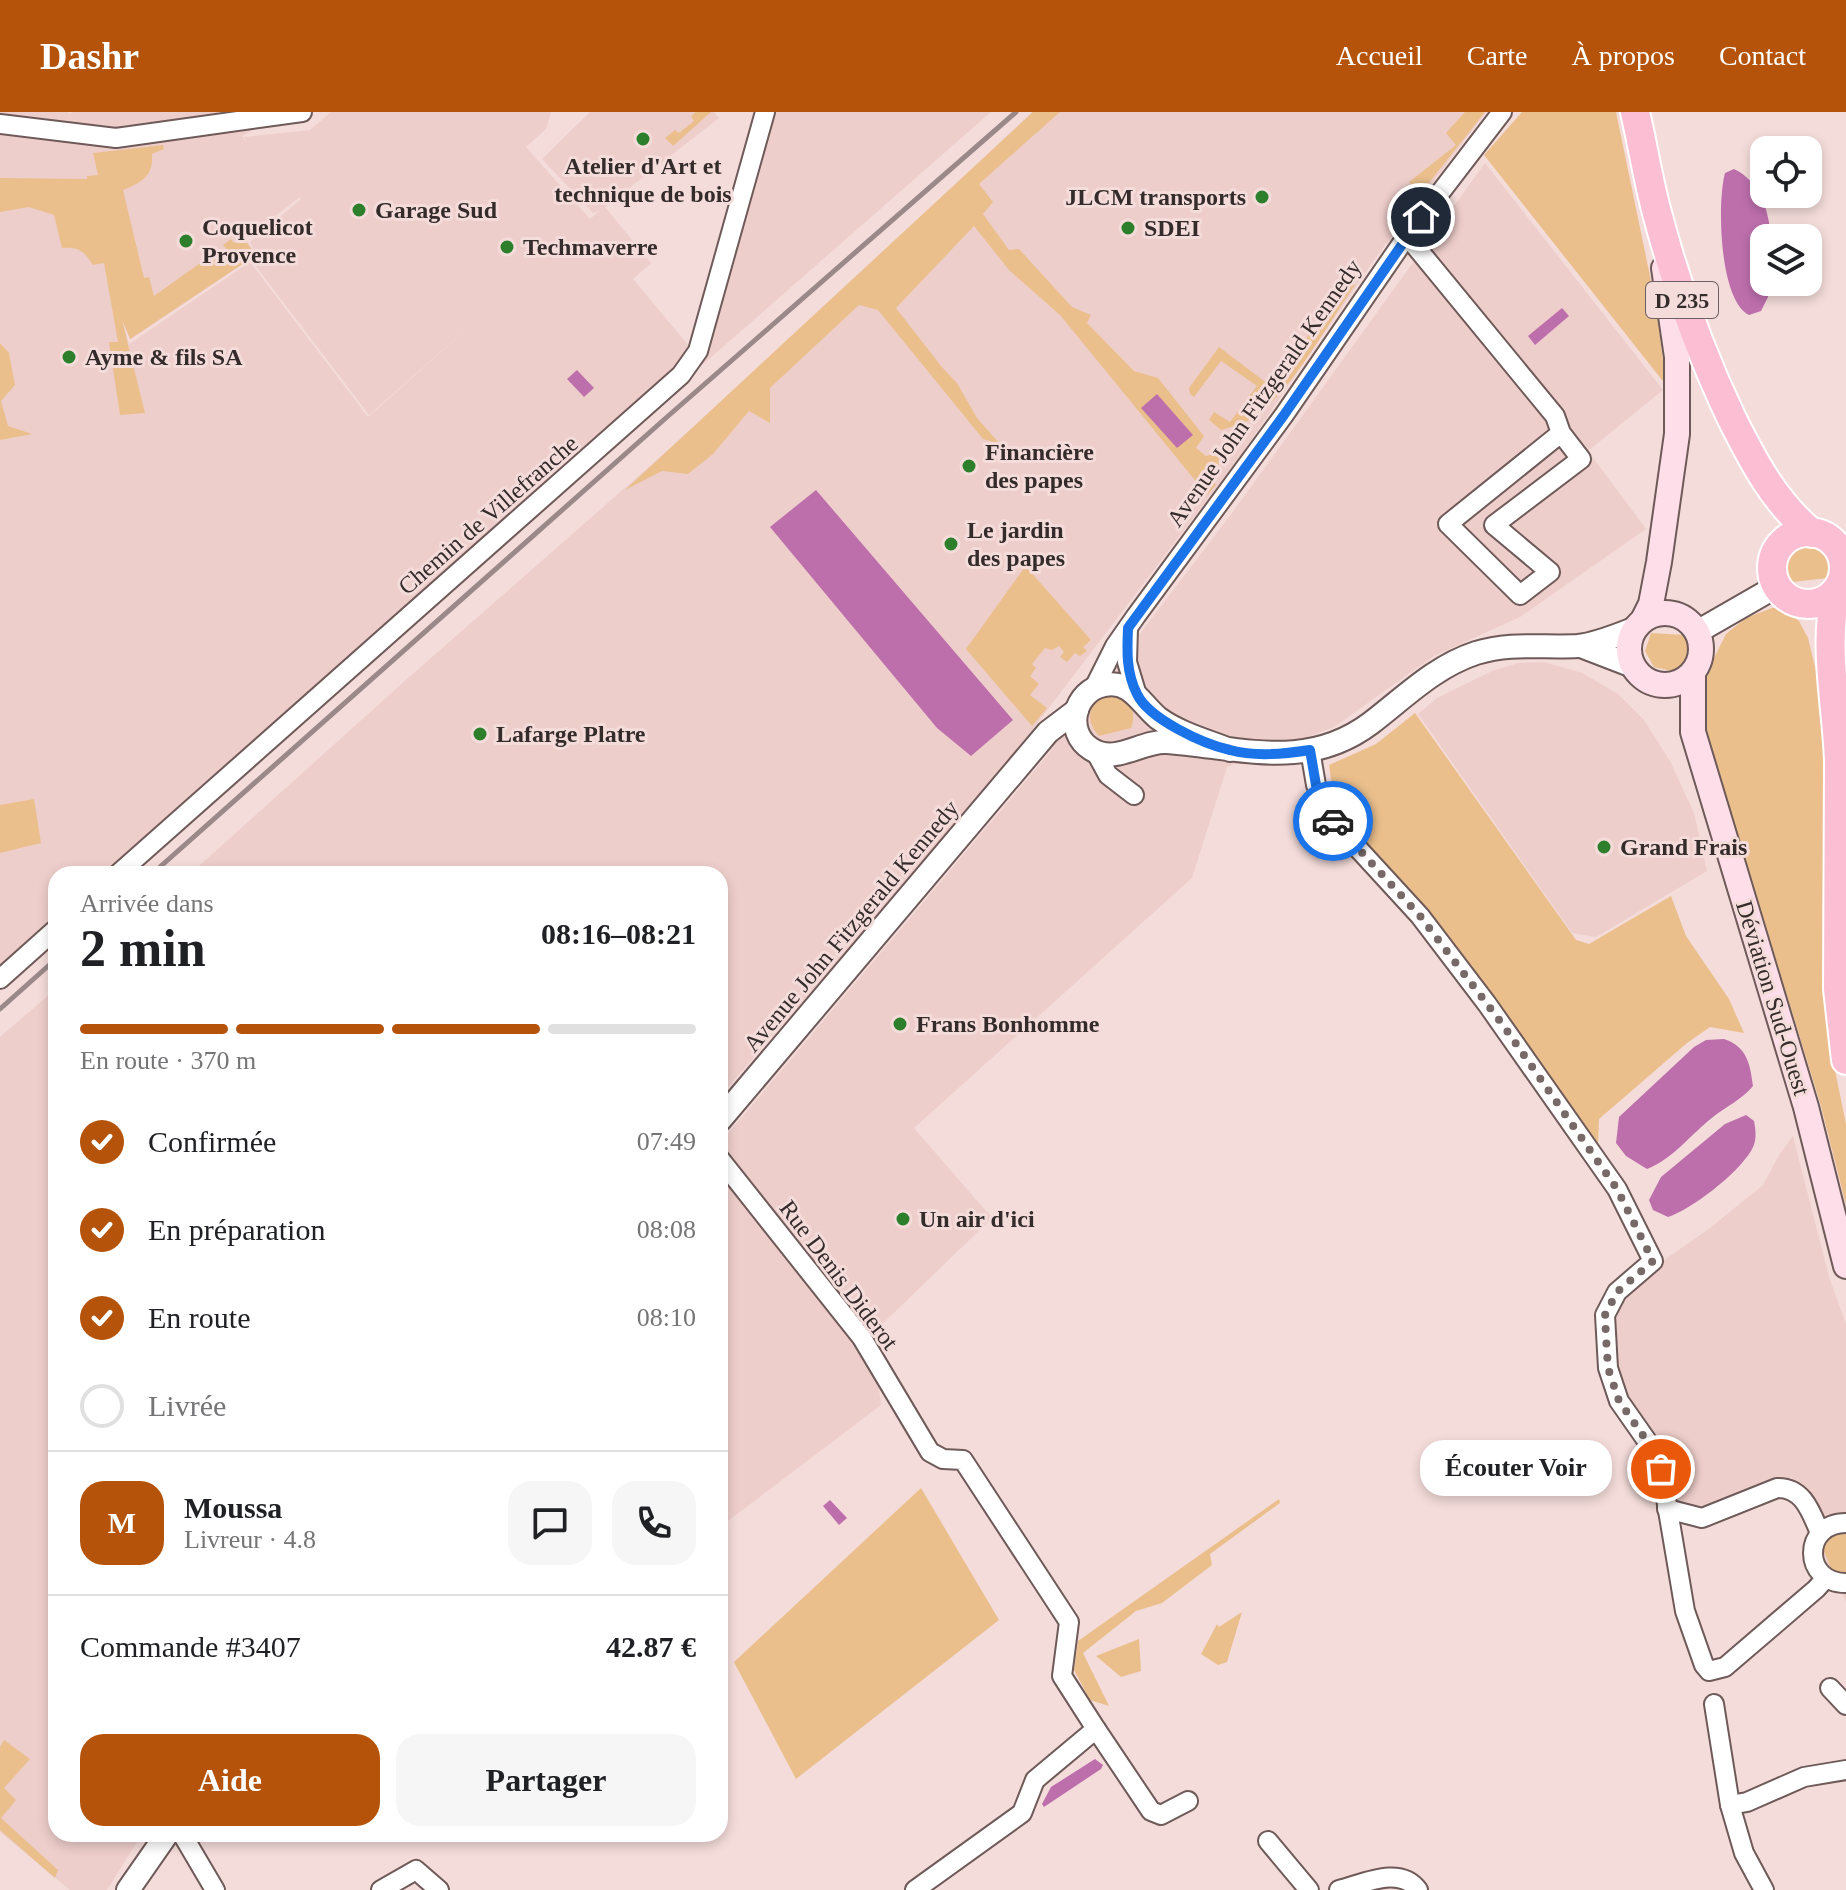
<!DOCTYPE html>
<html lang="fr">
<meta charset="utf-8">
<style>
:root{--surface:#fff;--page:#f6f6f6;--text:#202124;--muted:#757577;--line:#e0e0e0;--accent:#b45309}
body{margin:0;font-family:Georgia,serif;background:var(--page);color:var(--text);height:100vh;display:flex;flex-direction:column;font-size:30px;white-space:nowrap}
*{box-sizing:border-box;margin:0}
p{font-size:26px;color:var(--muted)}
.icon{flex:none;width:44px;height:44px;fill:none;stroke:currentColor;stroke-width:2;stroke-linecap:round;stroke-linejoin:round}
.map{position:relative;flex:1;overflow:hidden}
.side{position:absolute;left:48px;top:754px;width:680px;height:976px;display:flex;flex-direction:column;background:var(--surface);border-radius:24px;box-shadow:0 4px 12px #0003}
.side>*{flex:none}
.fabs{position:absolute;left:1750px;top:24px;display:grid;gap:16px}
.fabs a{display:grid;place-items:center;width:72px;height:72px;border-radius:16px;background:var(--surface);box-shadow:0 4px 12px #0003;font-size:40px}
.pin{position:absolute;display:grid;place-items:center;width:68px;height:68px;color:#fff;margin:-34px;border:4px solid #fff;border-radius:50%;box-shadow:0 2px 8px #0007}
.courier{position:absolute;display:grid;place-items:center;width:80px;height:80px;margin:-40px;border:6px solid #1a73e8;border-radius:50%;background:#fff;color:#222;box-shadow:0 2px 10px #0007}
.bubble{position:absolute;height:56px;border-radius:24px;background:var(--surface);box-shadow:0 4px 12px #0003;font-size:26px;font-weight:800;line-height:56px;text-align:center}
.headline em{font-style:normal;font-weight:800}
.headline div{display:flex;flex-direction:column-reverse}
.headline{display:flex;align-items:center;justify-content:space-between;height:136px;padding:0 32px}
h1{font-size:52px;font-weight:800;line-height:60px}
.bar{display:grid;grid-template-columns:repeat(4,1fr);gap:12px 8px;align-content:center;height:96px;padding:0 32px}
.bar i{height:10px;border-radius:6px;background:var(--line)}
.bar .on{background:var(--accent)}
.bar p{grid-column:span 4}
.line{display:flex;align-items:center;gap:20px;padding:0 32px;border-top:2px solid var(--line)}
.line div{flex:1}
.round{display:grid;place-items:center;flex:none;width:84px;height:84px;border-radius:24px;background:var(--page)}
ol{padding:0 32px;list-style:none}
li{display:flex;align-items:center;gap:24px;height:88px}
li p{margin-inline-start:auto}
li .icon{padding:8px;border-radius:50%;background:var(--accent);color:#fff;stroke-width:4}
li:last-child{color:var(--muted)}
li i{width:44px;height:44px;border:4px solid var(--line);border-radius:50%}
.primary-button{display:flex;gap:16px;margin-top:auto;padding:16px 32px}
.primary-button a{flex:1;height:92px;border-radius:24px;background:var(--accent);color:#fff;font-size:32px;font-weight:800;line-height:92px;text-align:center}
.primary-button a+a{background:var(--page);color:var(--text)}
header{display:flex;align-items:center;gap:48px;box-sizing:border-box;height:112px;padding:0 40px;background:var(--accent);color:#fff}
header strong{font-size:38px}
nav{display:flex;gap:44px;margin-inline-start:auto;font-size:28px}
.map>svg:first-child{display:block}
.built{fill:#eececb;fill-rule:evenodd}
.green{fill:#eabf8c}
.water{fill:#bd6fac}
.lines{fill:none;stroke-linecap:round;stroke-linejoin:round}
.minor-casing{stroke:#6e5a59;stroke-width:22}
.tertiary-casing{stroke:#6e5a59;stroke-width:26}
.secondary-casing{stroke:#6e5a59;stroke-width:28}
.primary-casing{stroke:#fff;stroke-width:32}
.minor{stroke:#fff;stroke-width:18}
.tertiary{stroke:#fff;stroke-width:22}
.secondary{stroke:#fedee9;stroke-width:24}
.primary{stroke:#fcbed3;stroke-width:28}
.rail{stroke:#9a8988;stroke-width:5}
.done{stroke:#776968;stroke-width:8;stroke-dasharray:0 14.4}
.route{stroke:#1a73e8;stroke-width:10}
.poi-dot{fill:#2d7f2b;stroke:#f4dcda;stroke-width:3}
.labels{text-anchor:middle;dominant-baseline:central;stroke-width:6;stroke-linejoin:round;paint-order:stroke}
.shield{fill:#f4dcda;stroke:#6e6060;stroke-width:2}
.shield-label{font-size:22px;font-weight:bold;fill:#342b2b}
.poi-label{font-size:24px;font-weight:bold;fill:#342b2b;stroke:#f4dcda;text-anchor:start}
.street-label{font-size:24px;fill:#342b2b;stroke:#f4dcda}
</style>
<header>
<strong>Dashr</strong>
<nav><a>Accueil</a><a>Carte</a><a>À propos</a><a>Contact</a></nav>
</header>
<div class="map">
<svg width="1846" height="1778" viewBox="0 0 1846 1778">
<rect width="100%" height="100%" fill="#f4dcda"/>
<!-- built -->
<g class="built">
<path d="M 0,0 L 68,0 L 69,2 L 73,0 L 286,0 L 242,24 L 248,32 L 244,25 L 310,18 L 331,0 L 551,0 L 546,17 L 526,35 L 590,107 L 600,98 L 593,101 L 542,47 L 590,0 L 714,0 L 719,6 L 605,95 L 651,151 L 633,167 L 694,240 L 110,762 L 56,762 L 56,810 L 0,860 ZM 300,85 L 301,87 L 250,130 L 255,140 L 245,127 ZM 258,142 L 252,149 L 369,303 L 486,200 L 368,305 L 250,150 L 129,232 L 119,193 L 130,228 Z"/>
<path d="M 766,0 L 991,0 L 700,255 Z"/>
<path d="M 1032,0 L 1486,0 L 1374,148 L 1239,346 L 1029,622 L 873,810 L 720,984 L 720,762 L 190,762 L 407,567 L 749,267 Z"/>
<path d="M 1485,51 L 1663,278 L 1588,339 L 1646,417 L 1520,505 L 1434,544 L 1334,615 L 1227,655 L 1192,766 L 914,1016 L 992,1106 L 872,1222 L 881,1293 L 720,1415 L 720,1031 L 1045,646 L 1232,401 Z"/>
<path d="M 1544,550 L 1582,561 L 1618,582 L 1644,608 L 1670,649 L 1694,701 L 1707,759 L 1596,825 L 1572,821 L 1418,602 L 1437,586 L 1492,559 L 1518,551 Z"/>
<path d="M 56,877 L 56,1722 L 142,1722 L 107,1778 L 70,1778 L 0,1720 L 0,925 Z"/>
<path d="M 1793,1024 L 1829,1165 L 1846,1212 L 1846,1489 L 1835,1470 L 1792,1365 L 1699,1402 L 1683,1398 L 1674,1388 L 1659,1333 L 1624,1285 L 1614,1245 L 1613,1197 L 1650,1158 L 1710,1116 L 1763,1073 L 1779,1043 Z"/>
</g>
<!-- green -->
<g class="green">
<path d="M 696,0 L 711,0 L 673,34 L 665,26 L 675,18 L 679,21 L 694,9 L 691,4 Z"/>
<path d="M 1033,0 L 1060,0 L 979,72 L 993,90 L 983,102 L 1009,138 L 1019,137 L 1072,195 L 1091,203 L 1087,211 L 1134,259 L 1158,266 L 1204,324 L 1196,336 L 1206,344 L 1216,341 L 1219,346 L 1218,363 L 1210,365 L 1216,373 L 1207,383 L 1060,203 L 1009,158 L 974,114 L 896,196 L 941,254 L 957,271 L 977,306 L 1000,332 L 983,327 L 878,198 L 859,193 L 770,276 L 770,311 L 749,299 L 713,342 L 688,362 L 662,359 L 625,378 Z"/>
<path d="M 1465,0 L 1485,0 L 1420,82 L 1409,70 L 1456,33 L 1446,21 Z"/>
<path d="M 1522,0 L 1616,0 L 1656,193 L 1666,273 L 1484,43 Z"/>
<path d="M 163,33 L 164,37 L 152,42 C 154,64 141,71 123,78 L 144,166 L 149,165 L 154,184 L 210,144 L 215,148 L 227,138 L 223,133 L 231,127 L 234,131 L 243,126 L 256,143 L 130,227 L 122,208 L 145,301 L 120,303 L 109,230 L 118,230 L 104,151 L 93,153 C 84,139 79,135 62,136 L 54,103 L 29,95 L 0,100 L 0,66 L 87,67 L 87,64 L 98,63 L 93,41 Z"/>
<path d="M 1350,169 L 1355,173 C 1327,213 1294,275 1256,304 C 1246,311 1232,315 1221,318 L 1209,308 L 1214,300 L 1230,310 L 1257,274 L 1221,249 L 1194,285 L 1190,282 L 1189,276 L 1219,235 L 1268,272 L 1274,273 L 1342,175 Z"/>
<path d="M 0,231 L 9,241 L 15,273 L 1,289 L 8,314 L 32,322 L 0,328 Z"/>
<path d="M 1807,434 C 1826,435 1835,449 1828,466 L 1792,470 C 1782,454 1789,439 1807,434 Z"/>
<path d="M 1024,456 L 1026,458 L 1028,457 L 1091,528 L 1083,535 L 1087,539 L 1080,544 L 1075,541 L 1067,550 L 1060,545 L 1064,540 L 1059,534 L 1052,538 L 1045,536 L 1032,552 L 1036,556 L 1030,564 L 1039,572 L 1030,583 L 1047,596 L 1032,614 L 966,537 Z"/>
<path d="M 1772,496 L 1780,496 L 1799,509 L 1808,526 L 1822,584 L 1826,631 L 1824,876 L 1831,939 L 1846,1012 L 1846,1093 L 1821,994 L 1698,594 L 1700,574 L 1726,522 L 1746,506 Z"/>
<path d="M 1651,521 L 1685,523 L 1689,535 L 1683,552 L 1672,559 L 1654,555 L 1645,539 Z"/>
<path d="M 1109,583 C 1128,583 1138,598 1131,616 L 1099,624 C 1084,608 1088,589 1109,583 Z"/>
<path d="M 1415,601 L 1576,828 L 1589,832 L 1671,784 L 1686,824 L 1729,887 L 1744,921 L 1710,915 L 1687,931 L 1599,1007 L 1598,1033 L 1434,806 L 1358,727 L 1335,695 L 1329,653 L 1376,632 Z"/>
<path d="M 34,687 L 41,731 L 0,741 L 0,693 Z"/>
<path d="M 921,1376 L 999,1508 L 796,1667 L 734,1550 Z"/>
<path d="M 1279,1387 L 1280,1391 L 1210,1442 L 1212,1453 L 1162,1491 L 1136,1499 L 1083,1541 L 1109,1594 L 1090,1588 L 1074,1558 L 1078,1529 Z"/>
<path d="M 1846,1419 L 1846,1464 L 1828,1457 L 1830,1454 L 1825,1441 L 1822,1440 L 1831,1423 Z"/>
<path d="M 1242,1500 L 1227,1550 L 1218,1553 L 1201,1542 L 1217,1512 L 1219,1515 Z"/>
<path d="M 1139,1527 L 1141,1559 L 1121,1565 L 1096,1544 Z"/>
<path d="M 4,1628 L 30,1647 L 4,1676 L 16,1688 L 1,1706 L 58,1758 L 55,1766 L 0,1718 L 0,1635 Z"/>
</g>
<!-- water -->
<g class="water">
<path d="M 1734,57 C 1761,70 1769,99 1771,126 L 1764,126 L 1764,170 L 1770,170 L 1768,185 L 1761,199 L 1749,203 C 1719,188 1717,90 1725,61 Z"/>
<path d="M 1562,196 L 1569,204 L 1535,233 L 1528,224 Z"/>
<path d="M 577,258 L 594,276 L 584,285 L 567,267 Z"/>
<path d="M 1157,282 L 1193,323 L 1177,336 L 1141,296 Z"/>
<path d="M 816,378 L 1013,608 L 971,644 L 937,616 L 770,415 Z"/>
<path d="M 1724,927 C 1747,935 1750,951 1753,974 C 1741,988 1727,994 1713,1005 C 1691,1022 1673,1047 1647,1057 L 1626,1044 L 1616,1031 L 1619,1005 L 1694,935 L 1706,928 Z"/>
<path d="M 1746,1003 L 1754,1009 C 1756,1020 1757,1029 1751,1039 C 1737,1062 1692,1097 1668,1105 L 1653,1098 L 1649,1088 L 1661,1065 L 1725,1012 Z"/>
<path d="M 830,1388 L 847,1406 L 839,1413 L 823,1394 Z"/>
<path d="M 1095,1647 L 1103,1653 L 1101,1657 L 1044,1695 L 1042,1692 L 1051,1675 Z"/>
</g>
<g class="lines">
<defs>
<g id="minor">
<path d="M 0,12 L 116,26 L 302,0"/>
<path d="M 1407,124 L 1555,304 L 1561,321 L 1448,412 L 1520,483 L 1550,460 L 1494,413 L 1581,347 L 1561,321"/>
<path d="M 1843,452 L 1846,452"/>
<path d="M 1128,516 L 1127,550 L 1137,583"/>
<path d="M 1094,576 L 1115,534 L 1136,504 L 1284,303 L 1407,124 L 1502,0"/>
<path d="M 1310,638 L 1316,673 L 1330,706 L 1420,804 L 1487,892 L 1617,1077 L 1653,1149 L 1617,1180 L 1605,1203 L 1608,1256 L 1619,1289 L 1647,1329 L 1661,1357 L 1685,1499 L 1704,1553 L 1709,1559 L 1725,1555 L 1816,1477 L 1826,1466"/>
<path d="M 1095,639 L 1108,663 L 1134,683"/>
<path d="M 118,762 L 681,263 L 698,239 L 765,0"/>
<path d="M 0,867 L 56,817"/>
<path d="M 720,1047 L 862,1226 L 930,1340 L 943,1347 L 963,1348 L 1069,1510 L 1062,1564 L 1096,1617 L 1035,1668 L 1022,1701 L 915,1778"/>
<path d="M 1667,1397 L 1702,1406 L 1777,1376 C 1803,1375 1811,1400 1820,1421"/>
<path d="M 1846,1411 C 1802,1411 1802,1471 1846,1471"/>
<path d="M 1830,1576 L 1846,1593"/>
<path d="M 1714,1592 L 1730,1693 L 1744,1741 L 1764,1778"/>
<path d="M 1096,1617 L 1151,1699 L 1161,1703 L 1188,1689"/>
<path d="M 1730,1693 L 1747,1690 L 1804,1665 L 1846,1658"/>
<path d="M 182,1722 L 215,1778"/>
<path d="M 1268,1729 L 1309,1778"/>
<path d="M 381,1778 L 416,1758 L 439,1778"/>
<path d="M 1339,1778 C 1363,1772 1400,1753 1418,1778"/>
</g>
<g id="tertiary">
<path d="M 1697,520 L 1777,474"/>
<path d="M 1581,534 L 1633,554"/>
<path d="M 1230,638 C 1207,629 1178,621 1158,606 C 1141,592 1131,568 1105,573 C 1074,578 1064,620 1091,637 C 1116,653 1140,629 1166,630 C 1239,635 1306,660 1371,611 C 1405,585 1434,555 1476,541 C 1511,530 1543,536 1578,534 C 1597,532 1618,523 1636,516"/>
<path d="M 720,1008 L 1048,620 L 1077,598"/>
<path d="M 128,1778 L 167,1722"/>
</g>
<g id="secondary">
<circle cx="1665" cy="537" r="36"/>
<path d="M 1643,508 L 1651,492 L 1659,450 L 1677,322 L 1677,245 L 1664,156"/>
<path d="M 1693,561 L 1693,620 L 1806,995 L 1846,1154"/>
</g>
<g id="primary">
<path d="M 1635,0 C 1643,34 1648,68 1657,101 C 1676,173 1700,240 1732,307 C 1753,349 1775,391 1812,421"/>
<circle cx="1808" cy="456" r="36"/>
<path d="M 1836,479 C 1823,535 1837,592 1839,649 L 1838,877 L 1846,948"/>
</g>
</defs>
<!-- minor casing -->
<use href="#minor" class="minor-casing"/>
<!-- tertiary casing -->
<use href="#tertiary" class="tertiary-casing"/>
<!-- secondary casing -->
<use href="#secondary" class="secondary-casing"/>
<!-- primary casing -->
<use href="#primary" class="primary-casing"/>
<!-- minor -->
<use href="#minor" class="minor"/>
<!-- tertiary -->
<use href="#tertiary" class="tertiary"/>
<!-- secondary -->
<use href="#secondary" class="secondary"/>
<!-- primary -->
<use href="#primary" class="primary"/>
<!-- rail -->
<g class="rail">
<path d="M 152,762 L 667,305 L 1016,0"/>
<path d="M 0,897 L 56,847"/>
</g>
</g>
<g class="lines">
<!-- done -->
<path class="done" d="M 1333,709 L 1420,804 L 1503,913 L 1617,1077 L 1653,1149 L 1617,1180 L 1605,1203 L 1606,1225 L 1608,1256 L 1619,1289 L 1647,1329 L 1661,1357"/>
<!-- route -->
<path class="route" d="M 1333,709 L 1316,673 L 1310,638 C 1284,642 1256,645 1230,638 C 1203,632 1149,607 1137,582 C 1126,560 1127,539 1128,516 L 1284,303 L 1421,105"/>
</g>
<!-- markers -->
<g class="poi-dot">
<circle cx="643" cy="27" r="8"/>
<circle cx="1262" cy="85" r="8"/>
<circle cx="359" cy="98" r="8"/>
<circle cx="1128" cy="116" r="8"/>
<circle cx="186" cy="129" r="8"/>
<circle cx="507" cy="135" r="8"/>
<circle cx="69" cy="245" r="8"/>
<circle cx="969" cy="354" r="8"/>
<circle cx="951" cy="432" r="8"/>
<circle cx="480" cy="622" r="8"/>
<circle cx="1604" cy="735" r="8"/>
<circle cx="900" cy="912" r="8"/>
<circle cx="903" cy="1107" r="8"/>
</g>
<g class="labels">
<!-- shield labels -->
<rect class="shield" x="1646" y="170" width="72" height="36" rx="6"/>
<g class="shield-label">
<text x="1682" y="188">D 235</text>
</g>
<!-- poi labels -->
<g class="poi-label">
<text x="643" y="54" text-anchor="middle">Atelier d'Art et<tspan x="643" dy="28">technique de bois</tspan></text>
<text x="1246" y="85" text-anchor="end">JLCM transports</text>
<text x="375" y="98">Garage Sud</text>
<text x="202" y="115">Coquelicot<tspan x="202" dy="28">Provence</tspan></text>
<text x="1144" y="116">SDEI</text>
<text x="523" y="135">Techmaverre</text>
<text x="85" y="245">Ayme &amp; fils SA</text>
<text x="985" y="340">Financière<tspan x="985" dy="28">des papes</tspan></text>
<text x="967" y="418">Le jardin<tspan x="967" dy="28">des papes</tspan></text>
<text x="496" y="622">Lafarge Platre</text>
<text x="1620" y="735">Grand Frais</text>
<text x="916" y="912">Frans Bonhomme</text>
<text x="919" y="1107">Un air d'ici</text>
</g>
<!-- street labels -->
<g class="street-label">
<text transform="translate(1264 281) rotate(-55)">Avenue John Fitzgerald Kennedy</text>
<text transform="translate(488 403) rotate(-41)">Chemin de Villefranche</text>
<text transform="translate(851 814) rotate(-50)">Avenue John Fitzgerald Kennedy</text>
<text transform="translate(1773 886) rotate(73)">Déviation Sud-Ouest</text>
<text transform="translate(839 1163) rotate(53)">Rue Denis Diderot</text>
</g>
</g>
</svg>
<div class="fabs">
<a><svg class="icon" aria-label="locate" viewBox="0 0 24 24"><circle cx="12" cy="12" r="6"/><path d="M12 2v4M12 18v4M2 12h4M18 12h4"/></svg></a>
<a><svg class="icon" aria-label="layers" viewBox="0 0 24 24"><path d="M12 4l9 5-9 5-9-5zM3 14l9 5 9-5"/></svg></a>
</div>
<div class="pin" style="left:1661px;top:1357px;background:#ea580c"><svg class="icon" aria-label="bag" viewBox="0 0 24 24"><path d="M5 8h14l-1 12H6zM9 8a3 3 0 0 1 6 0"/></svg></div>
<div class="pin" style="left:1421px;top:105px;background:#1f2937"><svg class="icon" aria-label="home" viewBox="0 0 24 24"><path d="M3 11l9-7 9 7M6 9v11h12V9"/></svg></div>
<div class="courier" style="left:1333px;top:709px"><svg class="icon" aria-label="car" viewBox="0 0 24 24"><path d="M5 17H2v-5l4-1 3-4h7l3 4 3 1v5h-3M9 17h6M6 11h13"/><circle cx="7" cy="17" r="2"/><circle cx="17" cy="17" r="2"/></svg></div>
<div class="bubble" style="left:1420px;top:1328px;width:192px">Écouter Voir</div>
<section class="side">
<div class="headline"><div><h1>2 min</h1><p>Arrivée dans</p></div><em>08:16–08:21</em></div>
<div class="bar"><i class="on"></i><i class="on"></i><i class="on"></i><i></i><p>En route · 370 m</p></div>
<ol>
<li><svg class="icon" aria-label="check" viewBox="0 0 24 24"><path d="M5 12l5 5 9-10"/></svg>Confirmée<p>07:49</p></li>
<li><svg class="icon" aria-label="check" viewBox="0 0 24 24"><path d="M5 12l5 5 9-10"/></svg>En préparation<p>08:08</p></li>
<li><svg class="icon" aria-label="check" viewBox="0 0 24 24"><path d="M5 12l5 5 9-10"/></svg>En route<p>08:10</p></li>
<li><i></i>Livrée</li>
</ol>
<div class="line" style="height:144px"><b class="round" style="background:var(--accent);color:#fff">M</b><div><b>Moussa</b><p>Livreur · 4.8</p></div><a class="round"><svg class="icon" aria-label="chat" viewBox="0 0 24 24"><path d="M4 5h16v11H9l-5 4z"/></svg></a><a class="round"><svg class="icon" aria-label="phone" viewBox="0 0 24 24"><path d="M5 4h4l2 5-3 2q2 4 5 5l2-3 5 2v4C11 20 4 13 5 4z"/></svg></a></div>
<div class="line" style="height:104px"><div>Commande #3407</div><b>42.87 €</b></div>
<div class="primary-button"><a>Aide</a><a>Partager</a></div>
</section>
</div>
